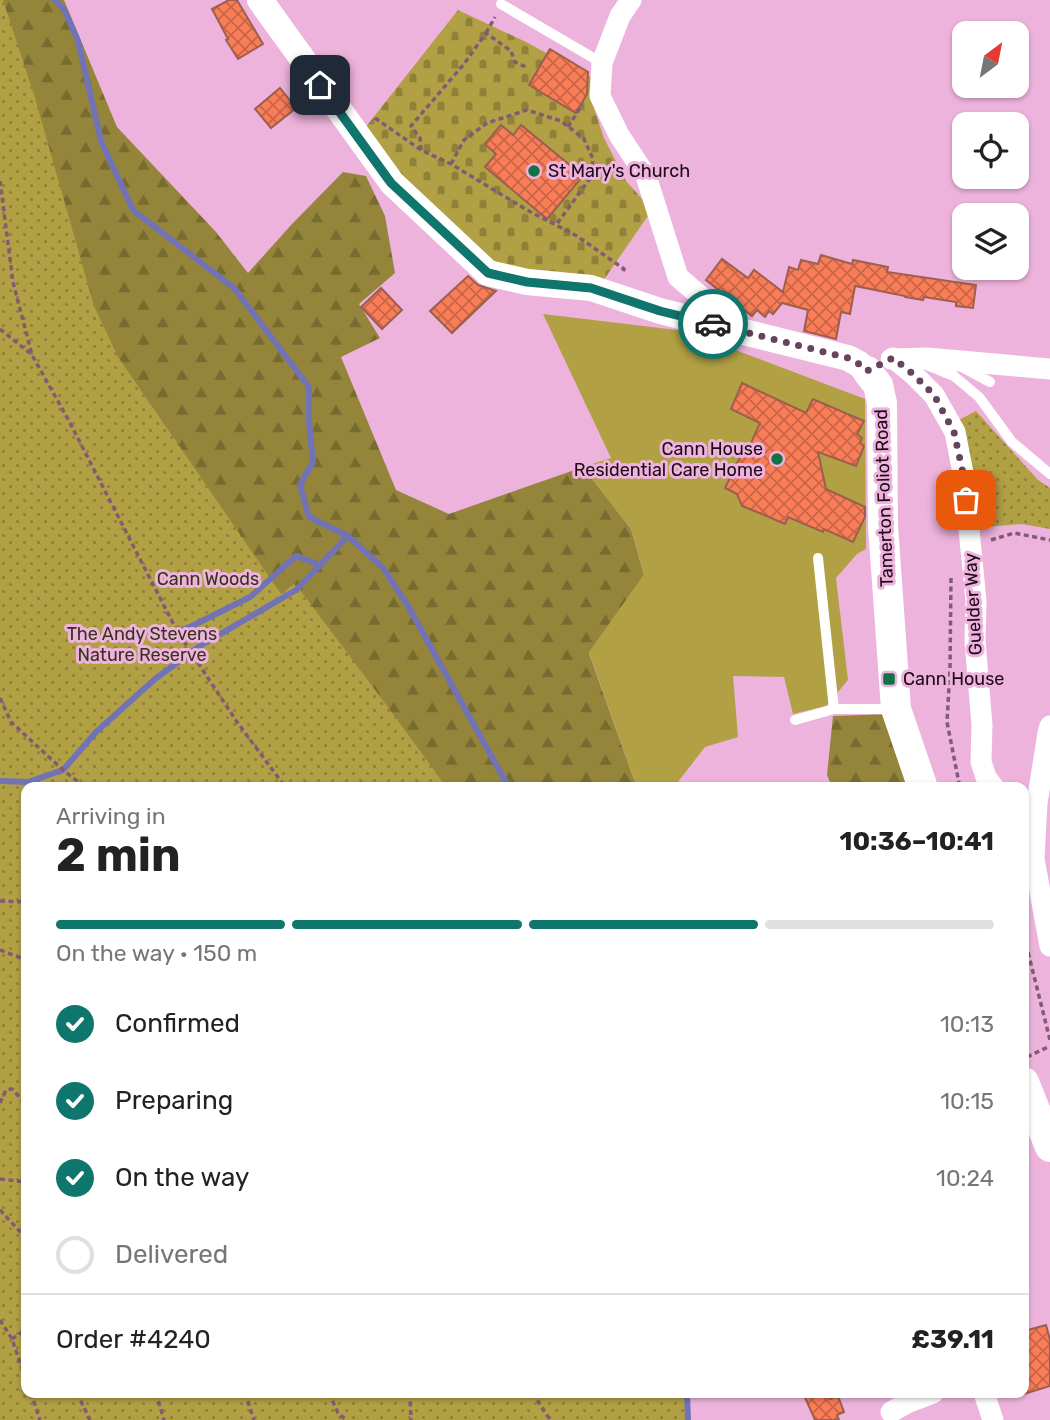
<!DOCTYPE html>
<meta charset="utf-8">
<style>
:root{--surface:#fff;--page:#f2f2f2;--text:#222;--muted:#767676;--line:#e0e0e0;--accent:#0f766e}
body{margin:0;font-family:Rubik,sans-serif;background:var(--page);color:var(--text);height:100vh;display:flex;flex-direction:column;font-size:26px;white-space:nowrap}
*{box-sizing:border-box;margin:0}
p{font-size:23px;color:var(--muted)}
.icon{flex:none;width:38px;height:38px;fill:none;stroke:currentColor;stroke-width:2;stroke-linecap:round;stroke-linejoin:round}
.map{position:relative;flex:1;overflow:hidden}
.panel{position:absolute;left:21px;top:782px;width:1008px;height:616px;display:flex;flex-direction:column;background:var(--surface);border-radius:14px;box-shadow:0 2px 5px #0004}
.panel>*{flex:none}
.needle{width:46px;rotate:32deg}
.controls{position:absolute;left:952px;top:21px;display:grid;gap:14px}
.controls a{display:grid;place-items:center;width:77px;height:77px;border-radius:14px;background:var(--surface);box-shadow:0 2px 5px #0004;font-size:35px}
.pin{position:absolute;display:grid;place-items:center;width:60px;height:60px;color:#fff;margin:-30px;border-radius:14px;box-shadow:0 4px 10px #0006}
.courier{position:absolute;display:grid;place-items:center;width:70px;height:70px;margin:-35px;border:5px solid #0f766e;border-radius:50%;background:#fff;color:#222;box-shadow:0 2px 9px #0007}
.summary em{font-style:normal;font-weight:700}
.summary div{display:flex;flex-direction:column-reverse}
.summary{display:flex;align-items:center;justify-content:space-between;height:119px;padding:0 35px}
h1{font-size:46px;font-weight:700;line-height:52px}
.bar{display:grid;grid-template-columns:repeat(4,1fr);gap:10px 7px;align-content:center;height:84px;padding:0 35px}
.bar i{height:9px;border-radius:5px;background:var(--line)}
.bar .current{background:var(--accent)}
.bar p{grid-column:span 4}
.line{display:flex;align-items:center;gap:18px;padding:0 35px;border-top:2px solid var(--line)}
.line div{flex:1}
ol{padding:0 35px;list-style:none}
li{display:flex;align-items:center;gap:21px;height:77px}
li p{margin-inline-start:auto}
li .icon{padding:7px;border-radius:50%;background:var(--accent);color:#fff;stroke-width:4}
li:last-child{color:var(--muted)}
li i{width:38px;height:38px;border:4px solid var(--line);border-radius:50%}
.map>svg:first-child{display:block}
.forest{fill:url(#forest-firs)}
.cemetery{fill:url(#cemetery-stones)}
.park{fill:url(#park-dots)}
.garden{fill:#b2a045}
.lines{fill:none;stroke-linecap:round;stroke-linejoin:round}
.stream{stroke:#7173b6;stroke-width:6}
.building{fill:url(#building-cross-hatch);stroke:#9d5f4d;stroke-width:2}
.path{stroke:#815b76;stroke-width:3.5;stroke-dasharray:5 3.5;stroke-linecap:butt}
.service{stroke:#fff;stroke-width:10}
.minor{stroke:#fff;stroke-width:21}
.tertiary{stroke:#fff;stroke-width:26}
.secondary{stroke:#fff;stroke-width:30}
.done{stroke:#66445d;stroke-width:7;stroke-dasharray:0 12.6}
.route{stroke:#0f766e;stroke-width:9}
.poi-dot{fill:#127146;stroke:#edb3dc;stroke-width:2.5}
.labels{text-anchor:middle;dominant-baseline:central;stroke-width:6;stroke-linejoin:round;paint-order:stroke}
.poi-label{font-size:18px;fill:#1d0918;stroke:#edb3dc;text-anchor:start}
.street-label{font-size:18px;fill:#1d0918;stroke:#edb3dc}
.park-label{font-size:18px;fill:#37321b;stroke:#edb3dc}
</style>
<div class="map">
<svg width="1050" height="1420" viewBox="0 0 1050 1420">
<defs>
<pattern id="forest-firs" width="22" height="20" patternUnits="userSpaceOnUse" patternTransform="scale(1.75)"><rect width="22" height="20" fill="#94853a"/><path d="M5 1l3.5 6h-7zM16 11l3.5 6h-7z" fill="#786b30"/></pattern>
<pattern id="cemetery-stones" width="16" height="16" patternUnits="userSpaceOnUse" patternTransform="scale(1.75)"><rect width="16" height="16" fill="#b2a045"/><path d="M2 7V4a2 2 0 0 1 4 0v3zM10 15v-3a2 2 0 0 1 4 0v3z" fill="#908139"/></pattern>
<pattern id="park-dots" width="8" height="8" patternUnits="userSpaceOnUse" patternTransform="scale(1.75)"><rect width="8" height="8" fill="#b2a045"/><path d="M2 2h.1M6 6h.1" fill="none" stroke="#908139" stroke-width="1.8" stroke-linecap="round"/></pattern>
<pattern id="building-cross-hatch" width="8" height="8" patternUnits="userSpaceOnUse" patternTransform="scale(1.75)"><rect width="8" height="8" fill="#f97d57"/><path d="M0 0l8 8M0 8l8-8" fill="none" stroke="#c96547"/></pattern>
</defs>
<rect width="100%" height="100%" fill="#edb3dc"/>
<!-- forest -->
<g class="forest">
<path d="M 0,0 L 64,0 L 117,127 L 216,232 L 248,273 L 292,224 L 343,172 L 366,176 L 385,216 L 395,273 L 359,304 L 380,338 L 341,357 L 396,490 L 449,514 L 583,467 L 631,529 L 644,575 L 589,653 L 633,777 L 638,787 L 26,788 L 26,1286 L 0,1316 Z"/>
<path d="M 893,714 L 917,787 L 832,787 L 827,775 L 833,716 Z"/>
</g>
<!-- cemetery -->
<path class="cemetery" d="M 458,10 L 526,42 L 594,79 L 592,102 L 604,138 L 626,181 L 652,210 L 603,281 L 561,272 L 505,267 L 481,254 L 403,183 L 365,128 Z"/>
<!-- park -->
<g class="park">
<path d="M 0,0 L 3,0 L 35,98 L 94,306 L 118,357 L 281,594 L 294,584 L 303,594 C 351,658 400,722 446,787 L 26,788 L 26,1393 L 687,1393 L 688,1420 L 0,1420 Z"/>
<path d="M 976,411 L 1038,480 L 1050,488 L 1050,529 L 1022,524 L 986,527 L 959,420 Z"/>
</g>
<!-- garden -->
<path class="garden" d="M 543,314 L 685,331 L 865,399 L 866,549 L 857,554 L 836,578 L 848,680 L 826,706 L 793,714 L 784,677 L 733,676 L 738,737 L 705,747 L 674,787 L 638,787 L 633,777 L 589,652 L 644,575 L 631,529 L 583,467 L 611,458 Z"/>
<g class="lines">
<!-- stream -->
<g class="stream">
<path d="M 55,0 L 65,11 L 78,41 L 101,141 L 133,210 L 235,289 L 309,387 L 309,422 L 313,462 L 300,485 L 309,517 L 348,536 L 383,568 L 408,606 L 509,788"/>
<path d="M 167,640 L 177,631 L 190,627 L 250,597 L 296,556 L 320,565"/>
<path d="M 0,781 L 28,782 L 63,770 L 96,732 L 155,679 L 200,646 L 296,590 L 348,536"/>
<path d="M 687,1393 L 688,1420"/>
</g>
</g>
<!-- building -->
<g class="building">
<path d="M 229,0 L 237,0 L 263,44 L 238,59 L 226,40 L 228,39 L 212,9 Z"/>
<path d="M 550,49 L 588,72 L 587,94 L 576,113 L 529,85 Z"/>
<path d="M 280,88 L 296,108 L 271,128 L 255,109 Z"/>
<path d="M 501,125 L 513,135 L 521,125 L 583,176 L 547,219 L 485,167 L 496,154 L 485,144 Z"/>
<path d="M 821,255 L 852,264 L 853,260 L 888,267 L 887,272 L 976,285 L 973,308 L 956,306 L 956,302 L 924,297 L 923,300 L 905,297 L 905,296 L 855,286 L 850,314 L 841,312 L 836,339 L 804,331 L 808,310 L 782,303 L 773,314 L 769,311 L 765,317 L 757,310 L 752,316 L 706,280 L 722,259 L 748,278 L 754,270 L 783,292 L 789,267 L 798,270 L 801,260 L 818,264 Z"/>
<path d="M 468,276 L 478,285 L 496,291 L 452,333 L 430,311 Z"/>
<path d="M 381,288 L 402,310 L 382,329 L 361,307 Z"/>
<path d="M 742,383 L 806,413 L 813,399 L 864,421 L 857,434 L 862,438 L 860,443 L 864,446 L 856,466 L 818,452 L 826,489 L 865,507 L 865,517 L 853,542 L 824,529 L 823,532 L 788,517 L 785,524 L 757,512 L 742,506 L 737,494 L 725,488 L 743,451 L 747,452 L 760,423 L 731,409 Z"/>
<path d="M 1046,1325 L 1050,1340 L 1050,1386 L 1024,1394 L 1024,1331 Z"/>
<path d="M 803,1393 L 828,1393 L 830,1399 L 838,1396 L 844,1412 L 837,1415 L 839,1420 L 815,1420 Z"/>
</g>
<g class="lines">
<!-- path -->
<g class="path">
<path d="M 486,33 L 495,17"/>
<path d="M 375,118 L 421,150 L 451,164 L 527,210 L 577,236 L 624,269 L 622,274"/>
<path d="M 568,127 L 582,105"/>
<path d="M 421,150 L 420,138 L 411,126 L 464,64 L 486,33 L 511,51 L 515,62 L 528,68"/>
<path d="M 451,164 L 464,140 L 487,123 L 527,110 L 561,121 L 584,139 L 593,159 L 591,177 L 556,225"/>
<path d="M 0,181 L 13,282 L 32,355 L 69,421 L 177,631 L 237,722 L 286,788"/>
<path d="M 0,329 L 31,354"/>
<path d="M 991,540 L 1014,533 L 1050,540"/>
<path d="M 951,578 L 950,669 L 947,722 L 960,788"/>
<path d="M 0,698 L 11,722 L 63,770 L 86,788"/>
<path d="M 0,901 L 26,902"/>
<path d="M 1024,936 L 1050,1040"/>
<path d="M 0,950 L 26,960"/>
<path d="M 1027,1057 L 1050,1046"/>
<path d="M 0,1103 L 6,1090 L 12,1089 L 26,1104"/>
<path d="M 0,1179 L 26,1182"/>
<path d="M 0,1210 L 26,1238"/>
<path d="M 0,1320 L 12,1339 L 26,1380"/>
<path d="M 12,1339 L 26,1329"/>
<path d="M 31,1393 L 40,1420"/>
<path d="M 77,1393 L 90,1420"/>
<path d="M 156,1393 L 164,1420"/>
<path d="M 245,1393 L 254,1420"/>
<path d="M 329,1393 L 338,1413 L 346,1420"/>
<path d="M 410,1393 L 411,1420"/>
<path d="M 533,1393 L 550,1420"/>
</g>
<!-- service -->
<g class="service">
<path d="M 501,4 L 602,63"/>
<path d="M 922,363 L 954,376 L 979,397 L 1012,442 L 1050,474"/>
<path d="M 962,367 L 990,382"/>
<path d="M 818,558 L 834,709 L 893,709"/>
<path d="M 795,720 L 834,709"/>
</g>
<!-- minor -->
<g class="minor">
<path d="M 631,0 L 620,16 L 602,63 L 600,96 L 619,135 L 646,176 L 678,277 L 740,330"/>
<path d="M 893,358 L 913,374 L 934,395 L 955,432 L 964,478 L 976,601 L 975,641 L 982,725 L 981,762 L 986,777 L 994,788"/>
<path d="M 891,359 L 927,358 L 1050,369"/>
<path d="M 1050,726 L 1048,733 L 1037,803 L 1034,859 L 1050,946"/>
<path d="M 984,1393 L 993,1420"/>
<path d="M 891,1412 L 907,1403 L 933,1393"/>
</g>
<!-- tertiary -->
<path class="tertiary" d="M 260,0 L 392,183 L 488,273 L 527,282 L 591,288 L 660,311 L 848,358 L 859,364 L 867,371"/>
<!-- secondary -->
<g class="secondary">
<path d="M 867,371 L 878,385 L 882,403 L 883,526 L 896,709 L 923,788"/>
<path d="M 1024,1082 L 1050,1147"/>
</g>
</g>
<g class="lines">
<!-- done -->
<path class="done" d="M 713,324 L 848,358 L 859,364 L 867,371 L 893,358 L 913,374 L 934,395 L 954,432 L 964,478 L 966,500"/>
<!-- route -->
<path class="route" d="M 320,85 L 391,183 L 488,273 L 527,282 L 591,288 L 660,311 L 713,324"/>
</g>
<!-- markers -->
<g class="poi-dot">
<circle cx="534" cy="171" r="7"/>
<circle cx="777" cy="459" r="7"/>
<rect x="882" y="672" width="14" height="14" rx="3.5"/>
</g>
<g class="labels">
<!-- poi labels -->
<g class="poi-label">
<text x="548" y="171">St Mary's Church</text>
<text x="763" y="449" text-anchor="end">Cann House<tspan x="763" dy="21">Residential Care Home</tspan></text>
<text x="903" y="679">Cann House</text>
</g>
<!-- street labels -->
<g class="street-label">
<text transform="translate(884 498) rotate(-92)">Tamerton Foliot Road</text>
<text transform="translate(973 604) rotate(-93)">Guelder Way</text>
</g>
<!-- park labels -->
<g class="park-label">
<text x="208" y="579">Cann Woods</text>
<text x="142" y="634">The Andy Stevens<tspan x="142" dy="21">Nature Reserve</tspan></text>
</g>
</g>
</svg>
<div class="controls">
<a><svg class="needle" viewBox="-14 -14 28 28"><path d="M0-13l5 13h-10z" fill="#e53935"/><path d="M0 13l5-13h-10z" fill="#767676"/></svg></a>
<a><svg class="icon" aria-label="locate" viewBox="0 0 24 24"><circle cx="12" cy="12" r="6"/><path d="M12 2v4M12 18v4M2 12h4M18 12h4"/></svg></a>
<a><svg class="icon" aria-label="layers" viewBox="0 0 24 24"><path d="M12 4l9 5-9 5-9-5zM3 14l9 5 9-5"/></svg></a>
</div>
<div class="pin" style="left:966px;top:500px;background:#ea580c"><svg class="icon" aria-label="bag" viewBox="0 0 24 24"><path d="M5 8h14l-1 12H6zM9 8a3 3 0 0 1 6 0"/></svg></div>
<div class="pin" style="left:320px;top:85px;background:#1f2937"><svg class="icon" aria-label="home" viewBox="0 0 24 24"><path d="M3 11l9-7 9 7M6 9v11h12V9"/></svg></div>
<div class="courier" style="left:713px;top:324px"><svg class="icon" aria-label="car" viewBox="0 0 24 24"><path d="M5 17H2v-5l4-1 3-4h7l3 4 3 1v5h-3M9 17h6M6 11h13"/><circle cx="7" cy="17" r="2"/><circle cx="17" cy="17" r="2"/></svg></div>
<section class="panel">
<div class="summary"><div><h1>2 min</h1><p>Arriving in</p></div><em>10:36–10:41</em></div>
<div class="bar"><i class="current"></i><i class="current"></i><i class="current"></i><i></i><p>On the way · 150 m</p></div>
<ol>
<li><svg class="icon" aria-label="check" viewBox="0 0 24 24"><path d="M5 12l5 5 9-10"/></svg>Confirmed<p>10:13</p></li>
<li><svg class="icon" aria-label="check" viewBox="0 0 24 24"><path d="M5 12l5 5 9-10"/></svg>Preparing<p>10:15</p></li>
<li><svg class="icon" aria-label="check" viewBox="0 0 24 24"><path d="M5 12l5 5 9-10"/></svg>On the way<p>10:24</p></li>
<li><i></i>Delivered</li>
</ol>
<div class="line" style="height:91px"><div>Order #4240</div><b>£39.11</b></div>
</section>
</div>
